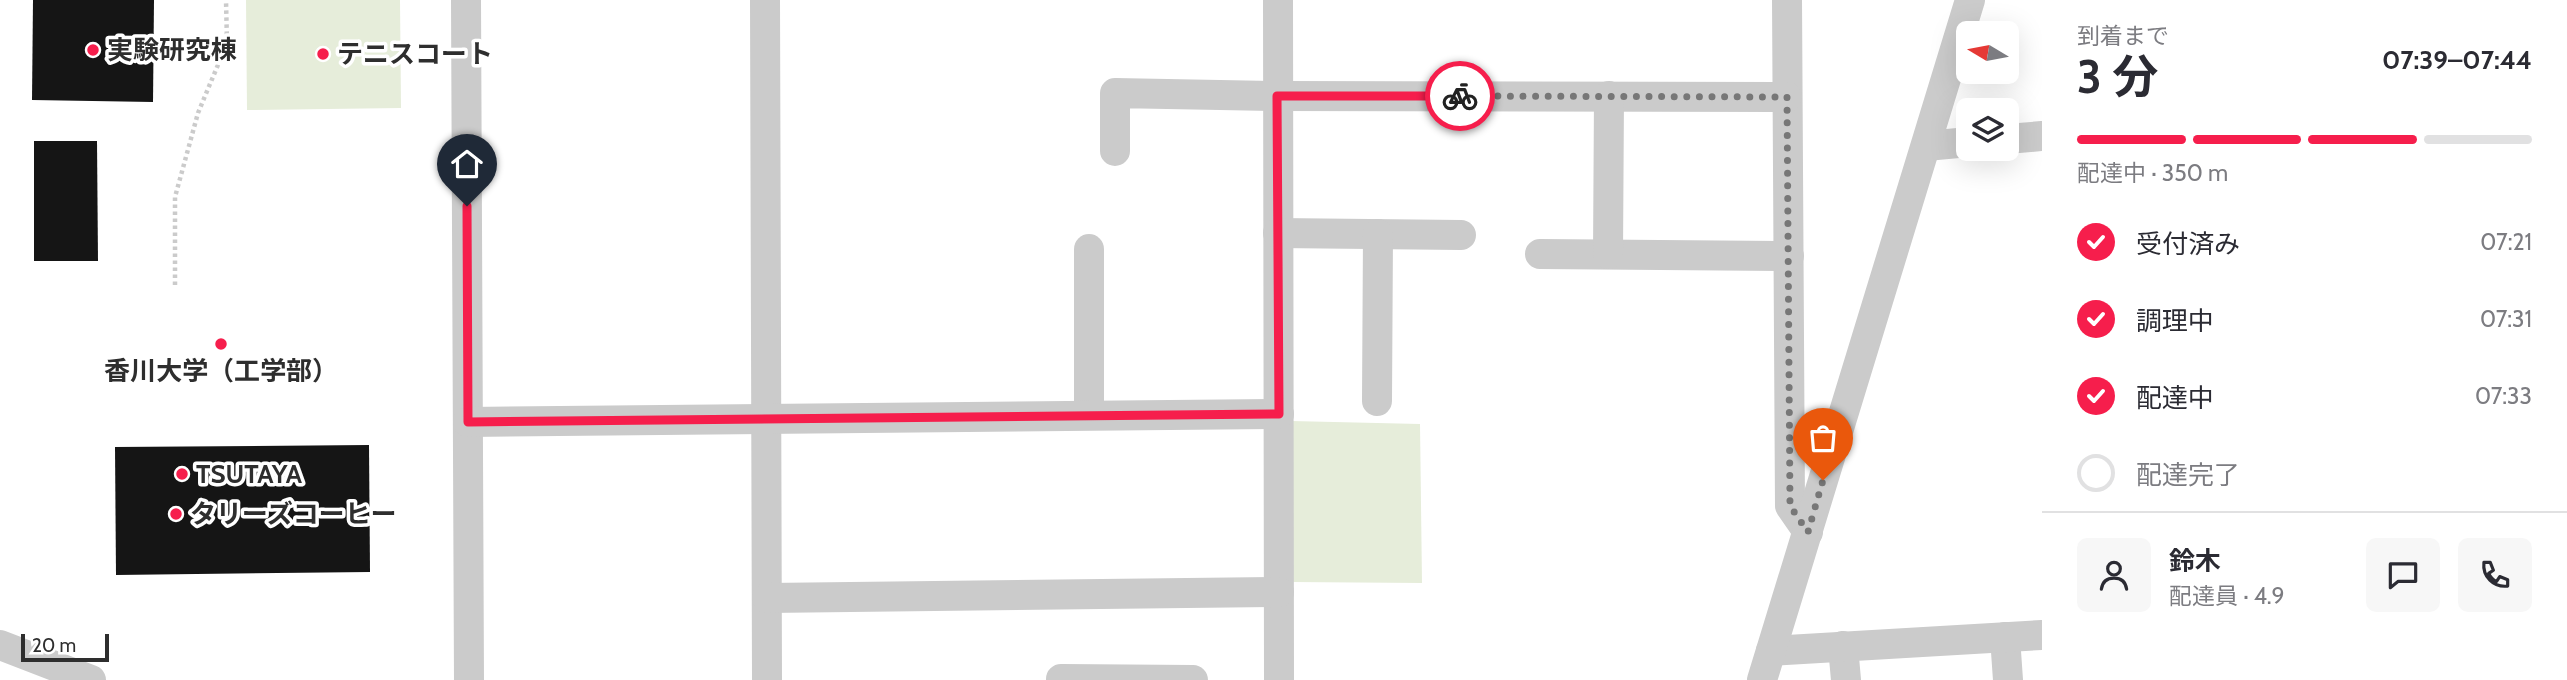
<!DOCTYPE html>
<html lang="ja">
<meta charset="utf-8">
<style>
:root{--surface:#fff;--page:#f7f7f7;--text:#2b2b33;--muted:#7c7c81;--line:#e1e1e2;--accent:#f61e4c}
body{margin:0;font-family:Cabin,"Noto Sans JP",sans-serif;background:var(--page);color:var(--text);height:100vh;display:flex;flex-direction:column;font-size:26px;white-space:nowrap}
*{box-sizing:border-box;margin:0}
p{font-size:23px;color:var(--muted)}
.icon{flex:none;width:38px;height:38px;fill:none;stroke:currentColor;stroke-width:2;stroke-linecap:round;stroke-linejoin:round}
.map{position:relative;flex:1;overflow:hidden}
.drawer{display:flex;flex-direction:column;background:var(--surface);width:525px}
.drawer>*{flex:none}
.needle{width:46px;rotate:280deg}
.controls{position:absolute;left:1956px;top:21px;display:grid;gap:14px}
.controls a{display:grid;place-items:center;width:63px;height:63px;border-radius:10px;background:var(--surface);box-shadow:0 7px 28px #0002;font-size:35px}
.scale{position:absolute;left:21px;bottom:18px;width:88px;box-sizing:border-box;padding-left:7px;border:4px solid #2e2e2e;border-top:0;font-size:19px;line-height:24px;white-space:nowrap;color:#2e2e2e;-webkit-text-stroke:5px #fff;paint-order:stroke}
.pin{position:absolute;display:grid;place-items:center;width:60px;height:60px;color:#fff;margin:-72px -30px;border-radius:50% 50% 50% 0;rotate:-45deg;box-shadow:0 0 7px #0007}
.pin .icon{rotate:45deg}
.courier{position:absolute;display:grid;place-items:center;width:70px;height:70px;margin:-35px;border:5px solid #f61e4c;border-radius:50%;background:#fff;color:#222;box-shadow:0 2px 9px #0007}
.head em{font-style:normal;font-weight:700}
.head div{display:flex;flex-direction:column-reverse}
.head{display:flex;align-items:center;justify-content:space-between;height:119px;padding:0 35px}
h1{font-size:46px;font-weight:700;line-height:52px}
.bar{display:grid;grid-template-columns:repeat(4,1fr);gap:10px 7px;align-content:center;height:84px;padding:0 35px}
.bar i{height:9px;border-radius:5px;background:var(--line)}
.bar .current{background:var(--accent)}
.bar p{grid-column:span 4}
.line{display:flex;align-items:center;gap:18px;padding:0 35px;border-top:2px solid var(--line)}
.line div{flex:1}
.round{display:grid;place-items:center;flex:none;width:74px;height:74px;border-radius:10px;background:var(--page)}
ol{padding:0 35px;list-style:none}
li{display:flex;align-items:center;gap:21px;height:77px}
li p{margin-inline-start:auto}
li .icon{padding:7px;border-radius:50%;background:var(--accent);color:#fff;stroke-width:4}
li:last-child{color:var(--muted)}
li i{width:38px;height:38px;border:4px solid var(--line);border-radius:50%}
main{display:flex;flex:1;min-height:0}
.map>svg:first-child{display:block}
.green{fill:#e6edda}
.building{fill:#151515}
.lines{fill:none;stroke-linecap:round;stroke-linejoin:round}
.path{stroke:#cbcbcb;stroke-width:4.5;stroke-dasharray:3.5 3.5;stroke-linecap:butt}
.minor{stroke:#cbcbcb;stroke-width:30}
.done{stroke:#777;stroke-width:7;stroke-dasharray:0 12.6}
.route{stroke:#f61e4c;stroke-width:9}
.poi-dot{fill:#f61e4c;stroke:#fff;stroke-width:2.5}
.labels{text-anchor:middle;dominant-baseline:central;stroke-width:7;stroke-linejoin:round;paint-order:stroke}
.poi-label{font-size:26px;font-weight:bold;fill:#2e2e2e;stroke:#fff;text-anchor:start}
</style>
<main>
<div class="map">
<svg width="2042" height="680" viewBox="0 0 2042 680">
<rect width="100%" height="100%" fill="#fff"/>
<!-- green -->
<g class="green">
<path d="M 246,0 L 400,0 L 401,108 L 247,110 Z"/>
<path d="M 1291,421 L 1420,424 L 1422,583 L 1291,582 Z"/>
</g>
<!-- building -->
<g class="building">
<path d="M 33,0 L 154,0 L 153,102 L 32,100 Z"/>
<path d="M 34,141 L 97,141 L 98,261 L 34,261 Z"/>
<path d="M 369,445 L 370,572 L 116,575 L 115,447 Z"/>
</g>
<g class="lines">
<!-- path -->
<path class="path" d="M 175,285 L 175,197 L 198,113 L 227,43 L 226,0"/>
<!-- minor -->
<g class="minor">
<path d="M 466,0 L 469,680"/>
<path d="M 765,0 L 767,680"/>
<path d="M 1278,0 L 1279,680"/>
<path d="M 1787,0 L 1790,506 L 1808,532"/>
<path d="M 2007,139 L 2042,136"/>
<path d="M 1926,146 L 1969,142"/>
<path d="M 1115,151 L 1115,93 L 1277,96 L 1787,97"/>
<path d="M 1278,233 L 1461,235"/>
<path d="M 1540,254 L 1789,256"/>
<path d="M 1608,254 L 1609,96"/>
<path d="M 1377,401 L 1378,234"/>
<path d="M 1089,415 L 1089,249"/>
<path d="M 468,422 L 1279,414"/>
<path d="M 767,598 L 1279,592"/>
<path d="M 2005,637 L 2008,680"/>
<path d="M 0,645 L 91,680"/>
<path d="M 1843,646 L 1846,680"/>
<path d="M 1771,651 L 2042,635"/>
<path d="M 1061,679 L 1193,680"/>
<path d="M 1762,680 L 1970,0"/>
</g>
</g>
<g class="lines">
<!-- done -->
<path class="done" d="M 1460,96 L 1787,97 L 1790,506 L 1808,532 L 1823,480"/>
<!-- route -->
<path class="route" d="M 467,206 L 468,422 L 1279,414 L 1277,96 L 1460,96"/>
</g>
<!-- markers -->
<g class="poi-dot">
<circle cx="93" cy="50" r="7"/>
<circle cx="323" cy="54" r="7"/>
<circle cx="221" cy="344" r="7"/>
<circle cx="182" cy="474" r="7"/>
<circle cx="176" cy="514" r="7"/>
</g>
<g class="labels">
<!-- poi labels -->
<g class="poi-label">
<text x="107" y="50">実験研究棟</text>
<text x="337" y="54">テニスコート</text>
<text x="221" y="371" text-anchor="middle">香川大学（工学部）</text>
<text x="196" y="474">TSUTAYA</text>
<text x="190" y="514">タリーズコーヒー</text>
</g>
</g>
</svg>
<div class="controls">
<a><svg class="needle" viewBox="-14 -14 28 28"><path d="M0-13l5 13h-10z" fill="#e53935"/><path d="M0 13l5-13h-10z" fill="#7c7c81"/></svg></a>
<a><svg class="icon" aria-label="layers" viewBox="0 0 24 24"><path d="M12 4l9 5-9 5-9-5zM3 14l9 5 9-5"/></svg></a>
</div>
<div class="scale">20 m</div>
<div class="pin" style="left:1823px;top:480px;background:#ea580c"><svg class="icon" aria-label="bag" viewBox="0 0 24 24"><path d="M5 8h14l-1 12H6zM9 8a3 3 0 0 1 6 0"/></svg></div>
<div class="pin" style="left:467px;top:206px;background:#1f2937"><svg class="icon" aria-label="home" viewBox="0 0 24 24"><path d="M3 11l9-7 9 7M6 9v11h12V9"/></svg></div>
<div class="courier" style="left:1460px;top:96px"><svg class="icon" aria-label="bike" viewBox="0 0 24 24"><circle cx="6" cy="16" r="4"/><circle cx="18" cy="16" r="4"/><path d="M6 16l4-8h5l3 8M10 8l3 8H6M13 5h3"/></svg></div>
</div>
<section class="drawer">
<div class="head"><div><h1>3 分</h1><p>到着まで</p></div><em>07:39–07:44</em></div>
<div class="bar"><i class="current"></i><i class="current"></i><i class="current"></i><i></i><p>配達中 · 350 m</p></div>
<ol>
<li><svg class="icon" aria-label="check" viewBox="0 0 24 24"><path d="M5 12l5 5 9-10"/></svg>受付済み<p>07:21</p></li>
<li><svg class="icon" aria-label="check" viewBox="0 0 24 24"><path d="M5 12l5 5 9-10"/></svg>調理中<p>07:31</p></li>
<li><svg class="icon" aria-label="check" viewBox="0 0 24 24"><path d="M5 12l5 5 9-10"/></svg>配達中<p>07:33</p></li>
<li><i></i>配達完了</li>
</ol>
<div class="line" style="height:126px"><a class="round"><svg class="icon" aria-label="person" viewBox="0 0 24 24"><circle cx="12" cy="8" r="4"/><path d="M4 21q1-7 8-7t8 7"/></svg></a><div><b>鈴木</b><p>配達員 · 4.9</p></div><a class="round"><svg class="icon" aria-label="chat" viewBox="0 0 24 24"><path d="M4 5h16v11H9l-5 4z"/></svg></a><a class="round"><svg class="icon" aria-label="phone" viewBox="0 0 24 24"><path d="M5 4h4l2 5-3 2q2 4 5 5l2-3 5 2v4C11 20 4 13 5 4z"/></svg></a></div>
</section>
</main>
